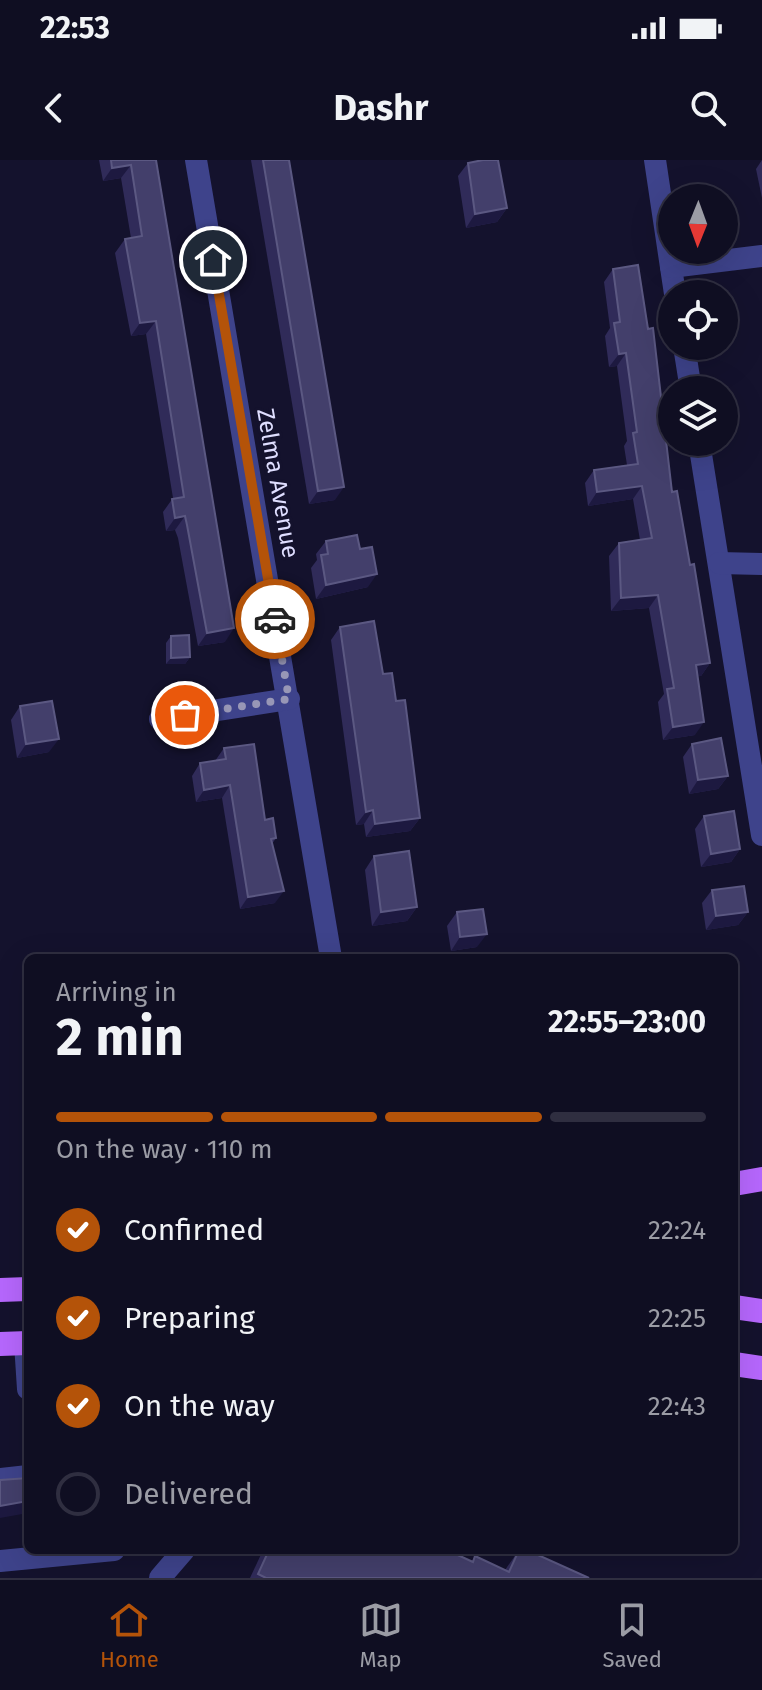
<!DOCTYPE html>
<meta charset="utf-8">
<style>
:root{--surface:#0f0e22;--page:#18172a;--text:#f1f3f6;--muted:#9b9ca5;--line:#2f2e40;--accent:#b45309}
body{margin:0;font-family:"Fira Sans",sans-serif;background:var(--page);color:var(--text);height:100vh;display:flex;flex-direction:column;font-size:30px;white-space:nowrap}
*{box-sizing:border-box;margin:0}
p{font-size:26px;color:var(--muted)}
.icon{flex:none;width:44px;height:44px;fill:none;stroke:currentColor;stroke-width:2;stroke-linecap:round;stroke-linejoin:round}
.map{position:relative;flex:1;overflow:hidden}
.details{position:absolute;left:24px;top:794px;width:714px;height:600px;display:flex;flex-direction:column;background:var(--surface);border-radius:12px;box-shadow:0 8px 32px #0002,0 0 0 2px var(--line)}
.details>*{flex:none}
.needle{width:52px;rotate:181deg}
.fabs{position:absolute;left:658px;top:24px;display:grid;gap:16px}
.fabs a{display:grid;place-items:center;width:80px;height:80px;border-radius:50%;background:var(--surface);box-shadow:0 8px 32px #0002,0 0 0 2px var(--line);font-size:40px}
.pin{position:absolute;display:grid;place-items:center;width:68px;height:68px;color:#fff;margin:-34px;border:4px solid #fff;border-radius:50%;box-shadow:0 2px 8px #0007}
.courier{position:absolute;display:grid;place-items:center;width:80px;height:80px;margin:-40px;border:6px solid #b45309;border-radius:50%;background:#fff;color:#222;box-shadow:0 2px 10px #0007}
.overview em{font-style:normal;font-weight:700}
.overview div{display:flex;flex-direction:column-reverse}
.overview{display:flex;align-items:center;justify-content:space-between;height:136px;padding:0 32px}
h1{font-size:52px;font-weight:700;line-height:60px}
.bar{display:grid;grid-template-columns:repeat(4,1fr);gap:12px 8px;align-content:center;height:96px;padding:0 32px}
.bar i{height:10px;border-radius:6px;background:var(--line)}
.bar .current{background:var(--accent)}
.bar p{grid-column:span 4}
ol{padding:0 32px;list-style:none}
li{display:flex;align-items:center;gap:24px;height:88px}
li p{margin-inline-start:auto}
li .icon{padding:8px;border-radius:50%;background:var(--accent);color:#fff;stroke-width:4}
li:last-child{color:var(--muted)}
li i{width:44px;height:44px;border:4px solid var(--line);border-radius:50%}
.status{display:flex;justify-content:space-between;align-items:center;height:56px;padding:0 40px;background:var(--surface);direction:ltr}
.status svg{height:22px;fill:currentColor}
header{display:flex;justify-content:space-between;align-items:center;height:104px;padding:0 32px;background:var(--surface);font-size:36px;font-weight:700}
.tab-bar{display:flex;justify-content:space-around;align-items:center;height:112px;border-top:2px solid var(--line);background:var(--surface);font-size:22px;color:var(--muted)}
.tab-bar a{display:grid;justify-items:center;gap:4px}
.tab-bar .current{color:var(--accent)}
.map>svg:first-child{display:block}
.lines{fill:none;stroke-linecap:round;stroke-linejoin:round}
.minor{stroke:#3e438b;stroke-width:22}
.major{stroke:#b667fd;stroke-width:24}
.wall{fill:#302b59}
.shaded-wall{fill:#1d1940}
.building{fill:#433f6b;stroke:#5b5882;stroke-width:2}
.done{stroke:#9897b6;stroke-width:8;stroke-dasharray:0 14.4}
.route{stroke:#b45309;stroke-width:10}
.labels{text-anchor:middle;dominant-baseline:central;stroke-width:6;stroke-linejoin:round;paint-order:stroke}
.street-label{font-size:24px;fill:#dfdeff;stroke:#14122d}
</style>
<div class="status"><b>22:53</b><svg viewBox="0 0 49 12"><path d="M0 12V9h3v3zM5 12V6h3v6zM10 12V3h3v9zM15 12V0h3v12zM26 1h20v11H26zM47 4h2v5h-2z"/></svg></div>
<header><svg class="icon" aria-label="back" viewBox="0 0 24 24"><path d="M15 5l-7 7 7 7"/></svg>Dashr<svg class="icon" aria-label="search" viewBox="0 0 24 24"><circle cx="10" cy="10" r="6"/><path d="M15 15l6 6"/></svg></header>
<div class="map">
<svg width="762" height="1418" viewBox="0 0 762 1418">
<rect width="100%" height="100%" fill="#14122d"/>
<g class="lines">
<!-- minor -->
<g class="minor">
<path d="M 196,0 L 331,798"/>
<path d="M 655,0 L 675,134"/>
<path d="M 671,107 L 762,96"/>
<path d="M 684,186 L 691,230"/>
<path d="M 699,282 L 762,675"/>
<path d="M 719,403 L 762,404"/>
<path d="M 160,559 L 289,539"/>
<path d="M 25,1183 L 28,1229"/>
<path d="M 0,1319 L 28,1316"/>
<path d="M 0,1401 L 114,1390"/>
<path d="M 160,1418 L 184,1390"/>
</g>
<!-- major -->
<g class="major">
<path d="M 734,1024 L 762,1019"/>
<path d="M 0,1130 L 28,1129"/>
<path d="M 734,1147 L 762,1151"/>
<path d="M 0,1184 L 28,1183"/>
<path d="M 734,1204 L 762,1208"/>
</g>
</g>
<!-- wall -->
<g class="wall">
<path d="M 99,0 L 156,0 L 225,482 L 198,486 L 178,378 L 175,370 L 166,371 L 163,352 L 173,338 L 146,174 L 131,176 L 115,93 L 125,79 L 131,78 L 121,18 L 103,21 Z"/>
<path d="M 251,0 L 289,0 L 335,340 L 309,344 Z"/>
<path d="M 762,0 L 762,38 L 756,9 Z"/>
<path d="M 468,3 L 507,48 L 497,62 L 466,68 L 458,16 Z"/>
<path d="M 613,109 L 672,332 L 690,405 L 710,503 L 701,516 L 697,516 L 695,575 L 663,580 L 658,542 L 664,534 L 649,448 L 611,451 L 609,396 L 619,383 L 640,380 L 633,339 L 588,346 L 585,323 L 594,310 L 627,305 L 624,286 L 627,281 L 617,206 L 609,207 L 605,176 L 610,168 L 604,122 Z"/>
<path d="M 326,381 L 360,389 L 368,427 L 316,439 L 311,408 L 317,400 L 316,394 Z"/>
<path d="M 340,467 L 383,514 L 396,541 L 420,658 L 410,671 L 366,677 L 364,664 L 356,665 L 331,480 Z"/>
<path d="M 171,476 L 190,497 L 185,504 L 166,504 L 166,483 Z"/>
<path d="M 20,546 L 49,592 L 17,598 L 11,560 Z"/>
<path d="M 692,584 L 728,616 L 718,629 L 689,634 L 683,597 Z"/>
<path d="M 224,588 L 276,678 L 272,684 L 275,743 L 240,749 L 222,638 L 196,642 L 192,616 L 200,603 L 215,601 Z"/>
<path d="M 704,656 L 740,689 L 731,702 L 701,707 L 695,669 Z"/>
<path d="M 374,696 L 417,747 L 407,761 L 372,766 L 365,710 Z"/>
<path d="M 712,730 L 748,752 L 738,765 L 706,770 L 702,743 Z"/>
<path d="M 457,752 L 477,787 L 451,791 L 447,766 Z"/>
<path d="M 263,1390 L 447,1390 L 472,1401 L 475,1396 L 505,1410 L 519,1390 L 527,1390 L 589,1418 L 250,1418 Z"/>
</g>
<!-- shaded-wall -->
<g class="shaded-wall">
<path d="M 131,5 L 121,18 L 103,21 L 112,8 Z"/>
<path d="M 507,48 L 497,62 L 466,68 L 475,54 Z"/>
<path d="M 156,161 L 146,174 L 131,176 L 140,163 Z"/>
<path d="M 626,193 L 617,206 L 609,207 L 619,194 Z"/>
<path d="M 642,326 L 633,339 L 588,346 L 597,332 Z"/>
<path d="M 344,327 L 335,340 L 309,344 L 318,331 Z"/>
<path d="M 185,356 L 175,370 L 166,371 L 175,358 Z"/>
<path d="M 377,414 L 368,427 L 316,439 L 326,425 Z"/>
<path d="M 658,435 L 649,448 L 611,451 L 621,438 Z"/>
<path d="M 234,468 L 225,482 L 198,486 L 207,473 Z"/>
<path d="M 190,497 L 185,504 L 166,504 L 171,498 Z"/>
<path d="M 710,503 L 701,516 L 686,518 L 696,505 Z"/>
<path d="M 704,562 L 695,575 L 663,580 L 673,567 Z"/>
<path d="M 59,579 L 49,592 L 17,598 L 26,584 Z"/>
<path d="M 728,616 L 718,629 L 689,634 L 698,620 Z"/>
<path d="M 230,625 L 222,638 L 196,642 L 204,630 Z"/>
<path d="M 373,650 L 364,664 L 356,665 L 366,652 Z"/>
<path d="M 420,658 L 410,671 L 366,677 L 375,664 Z"/>
<path d="M 740,689 L 731,702 L 701,707 L 711,694 Z"/>
<path d="M 284,731 L 275,743 L 240,749 L 248,737 Z"/>
<path d="M 417,747 L 407,761 L 372,766 L 381,752 Z"/>
<path d="M 748,752 L 738,765 L 706,770 L 716,756 Z"/>
<path d="M 487,774 L 477,787 L 451,791 L 460,777 Z"/>
<path d="M 28,1341 L 28,1353 L 0,1358 L 0,1346 Z"/>
</g>
<!-- building -->
<g class="building">
<path d="M 111,0 L 156,0 L 234,468 L 207,473 L 187,365 L 185,356 L 175,358 L 172,339 L 184,337 L 156,161 L 140,163 L 125,79 L 142,76 L 131,5 L 112,8 Z"/>
<path d="M 263,0 L 289,0 L 344,327 L 318,331 Z"/>
<path d="M 483,0 L 498,0 L 507,48 L 475,54 L 468,3 Z"/>
<path d="M 638,105 L 648,169 L 653,168 L 672,332 L 677,331 L 690,405 L 694,404 L 710,503 L 696,505 L 704,562 L 673,567 L 667,529 L 674,528 L 658,435 L 621,438 L 619,383 L 652,378 L 642,326 L 597,332 L 594,310 L 638,304 L 633,273 L 637,272 L 626,193 L 619,194 L 614,163 L 620,162 L 613,109 Z"/>
<path d="M 357,375 L 360,389 L 372,387 L 377,414 L 326,425 L 321,395 L 328,394 L 326,381 Z"/>
<path d="M 374,461 L 383,514 L 392,513 L 396,541 L 405,540 L 420,658 L 375,664 L 373,650 L 366,652 L 340,467 Z"/>
<path d="M 189,475 L 190,497 L 171,498 L 171,476 Z"/>
<path d="M 52,541 L 59,579 L 26,584 L 20,546 Z"/>
<path d="M 721,578 L 728,616 L 698,620 L 692,584 Z"/>
<path d="M 254,584 L 265,660 L 273,658 L 276,678 L 271,679 L 284,731 L 248,737 L 230,625 L 204,630 L 200,603 L 226,599 L 224,588 Z"/>
<path d="M 734,651 L 740,689 L 711,694 L 704,656 Z"/>
<path d="M 409,691 L 417,747 L 381,752 L 374,696 Z"/>
<path d="M 744,726 L 748,752 L 716,756 L 712,730 Z"/>
<path d="M 483,749 L 487,774 L 460,777 L 457,752 Z"/>
<path d="M 436,793 L 437,798 L 401,798 Z"/>
<path d="M 28,1318 L 28,1341 L 0,1346 L 0,1320 Z"/>
<path d="M 269,1390 L 447,1390 L 473,1402 L 475,1396 L 509,1412 L 519,1390 L 527,1390 L 589,1418 L 266,1418 L 258,1414 Z"/>
</g>
<g class="lines">
<!-- done -->
<path class="done" d="M 185,555 L 289,539 L 275,459"/>
<!-- route -->
<path class="route" d="M 213,100 L 275,459"/>
</g>
<g class="labels">
<!-- street labels -->
<g class="street-label">
<text transform="translate(278 323) rotate(80)">Zelma Avenue</text>
</g>
</g>
</svg>
<div class="fabs">
<a><svg class="needle" viewBox="-14 -14 28 28"><path d="M0-13l5 13h-10z" fill="#e53935"/><path d="M0 13l5-13h-10z" fill="#9b9ca5"/></svg></a>
<a><svg class="icon" aria-label="locate" viewBox="0 0 24 24"><circle cx="12" cy="12" r="6"/><path d="M12 2v4M12 18v4M2 12h4M18 12h4"/></svg></a>
<a><svg class="icon" aria-label="layers" viewBox="0 0 24 24"><path d="M12 4l9 5-9 5-9-5zM3 14l9 5 9-5"/></svg></a>
</div>
<div class="pin" style="left:185px;top:555px;background:#ea580c"><svg class="icon" aria-label="bag" viewBox="0 0 24 24"><path d="M5 8h14l-1 12H6zM9 8a3 3 0 0 1 6 0"/></svg></div>
<div class="pin" style="left:213px;top:100px;background:#1f2937"><svg class="icon" aria-label="home" viewBox="0 0 24 24"><path d="M3 11l9-7 9 7M6 9v11h12V9"/></svg></div>
<div class="courier" style="left:275px;top:459px"><svg class="icon" aria-label="car" viewBox="0 0 24 24"><path d="M5 17H2v-5l4-1 3-4h7l3 4 3 1v5h-3M9 17h6M6 11h13"/><circle cx="7" cy="17" r="2"/><circle cx="17" cy="17" r="2"/></svg></div>
<section class="details">
<div class="overview"><div><h1>2 min</h1><p>Arriving in</p></div><em>22:55–23:00</em></div>
<div class="bar"><i class="current"></i><i class="current"></i><i class="current"></i><i></i><p>On the way · 110 m</p></div>
<ol>
<li><svg class="icon" aria-label="check" viewBox="0 0 24 24"><path d="M5 12l5 5 9-10"/></svg>Confirmed<p>22:24</p></li>
<li><svg class="icon" aria-label="check" viewBox="0 0 24 24"><path d="M5 12l5 5 9-10"/></svg>Preparing<p>22:25</p></li>
<li><svg class="icon" aria-label="check" viewBox="0 0 24 24"><path d="M5 12l5 5 9-10"/></svg>On the way<p>22:43</p></li>
<li><i></i>Delivered</li>
</ol>
</section>
</div>
<nav class="tab-bar">
<a class="current"><svg class="icon" aria-label="home" viewBox="0 0 24 24"><path d="M3 11l9-7 9 7M6 9v11h12V9"/></svg>Home</a>
<a><svg class="icon" aria-label="map" viewBox="0 0 24 24"><path d="M3 6l6-2 6 2 6-2v14l-6 2-6-2-6 2zM9 4v14M15 6v14"/></svg>Map</a>
<a><svg class="icon" aria-label="saved" viewBox="0 0 24 24"><path d="M7 4h10v16l-5-4-5 4z"/></svg>Saved</a>
</nav>
